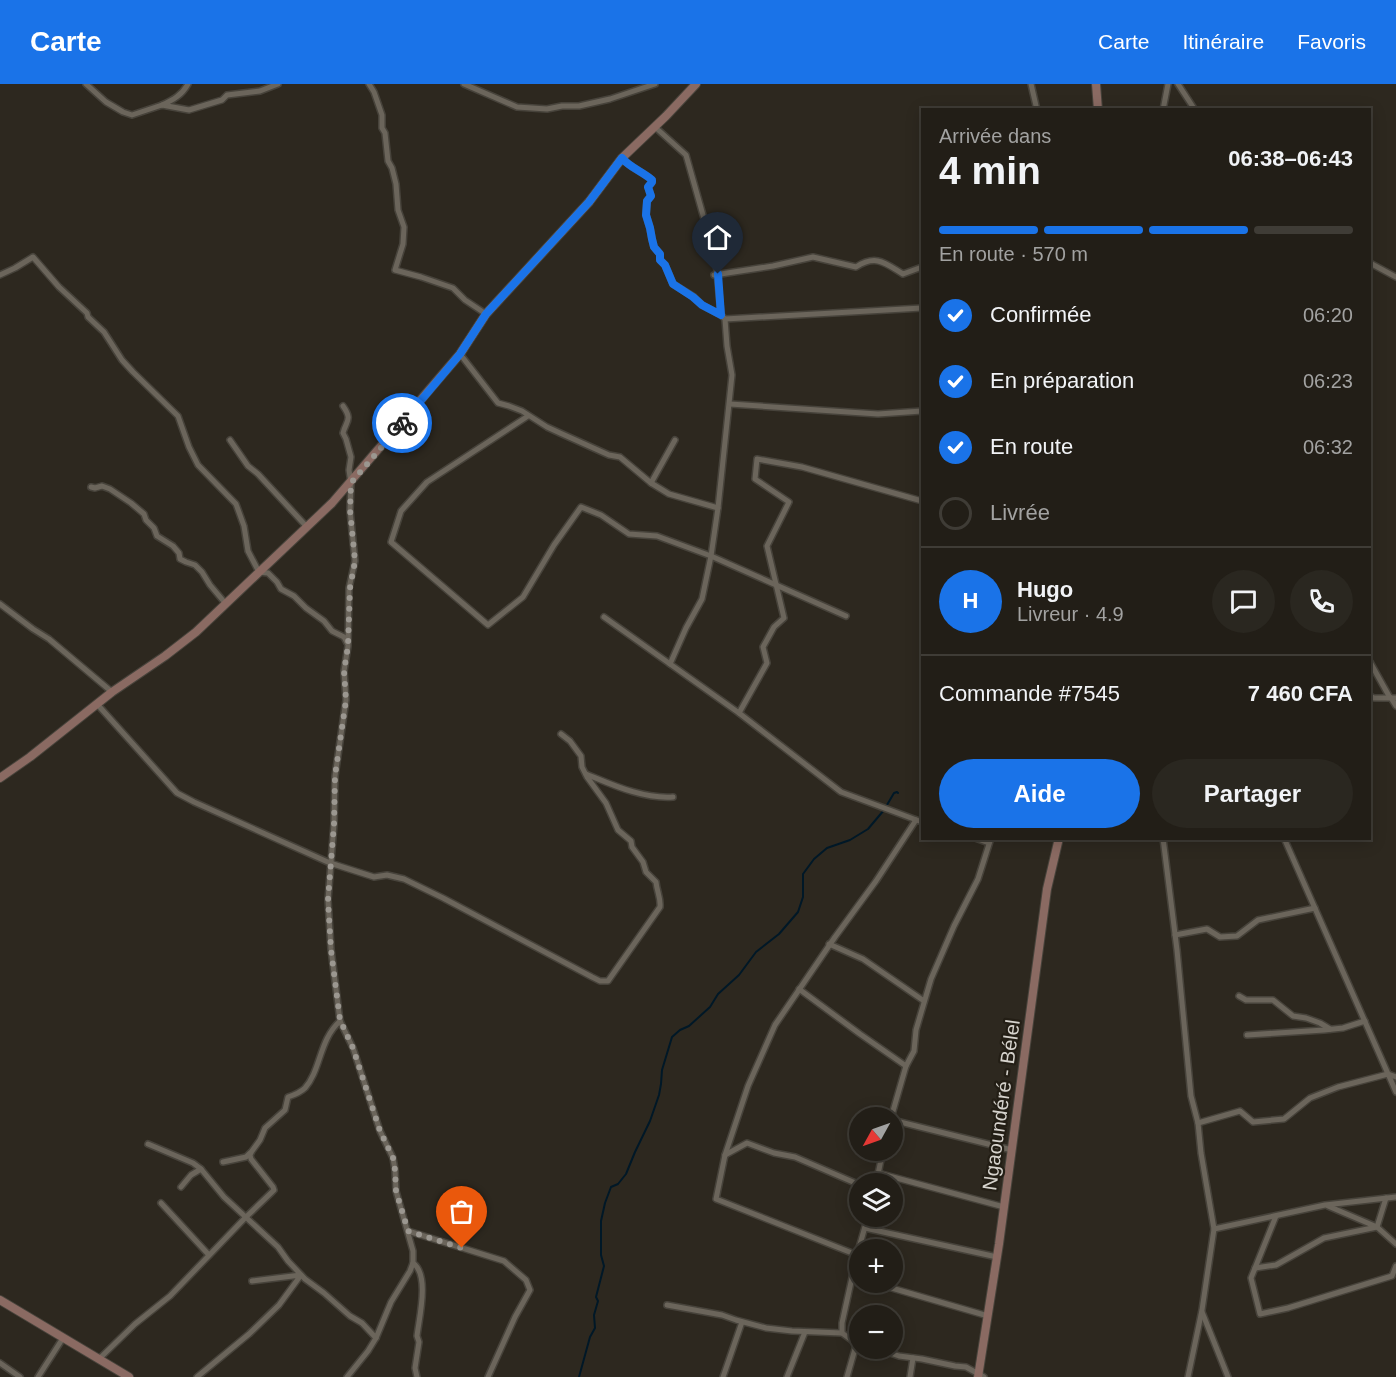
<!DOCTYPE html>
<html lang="fr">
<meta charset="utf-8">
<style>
:root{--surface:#221e17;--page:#2a2720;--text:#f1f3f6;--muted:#a2a2a1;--line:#3f3c36;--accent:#1a73e8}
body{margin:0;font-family:Arial,sans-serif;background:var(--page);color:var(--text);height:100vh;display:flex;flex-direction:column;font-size:22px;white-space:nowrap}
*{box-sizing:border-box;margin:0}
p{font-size:20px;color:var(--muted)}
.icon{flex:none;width:33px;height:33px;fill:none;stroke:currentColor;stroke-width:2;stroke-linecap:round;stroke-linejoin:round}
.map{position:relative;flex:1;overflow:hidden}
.panel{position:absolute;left:921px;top:24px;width:450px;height:732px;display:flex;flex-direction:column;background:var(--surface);border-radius:0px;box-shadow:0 3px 15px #0003,0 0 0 2px var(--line)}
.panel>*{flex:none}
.needle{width:39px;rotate:230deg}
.buttons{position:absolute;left:849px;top:1023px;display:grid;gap:12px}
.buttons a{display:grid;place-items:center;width:54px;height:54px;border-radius:50%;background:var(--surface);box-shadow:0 3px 15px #0003,0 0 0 2px var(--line);font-size:30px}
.pin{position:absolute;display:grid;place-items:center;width:51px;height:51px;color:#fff;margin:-62px -26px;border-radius:50% 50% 50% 0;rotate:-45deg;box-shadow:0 0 6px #0007}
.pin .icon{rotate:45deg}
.courier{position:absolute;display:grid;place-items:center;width:60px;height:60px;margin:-30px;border:4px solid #1a73e8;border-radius:50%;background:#fff;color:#222;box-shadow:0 2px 8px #0007}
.headline em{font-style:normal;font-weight:600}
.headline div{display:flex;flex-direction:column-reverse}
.headline{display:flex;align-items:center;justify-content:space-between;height:102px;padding:0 18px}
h1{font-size:39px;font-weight:600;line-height:45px}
.bar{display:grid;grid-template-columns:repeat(4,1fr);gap:9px 6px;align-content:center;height:72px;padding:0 18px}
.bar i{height:8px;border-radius:4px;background:var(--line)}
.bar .selected{background:var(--accent)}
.bar p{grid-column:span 4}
.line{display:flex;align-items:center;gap:15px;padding:0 18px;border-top:2px solid var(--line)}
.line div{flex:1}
.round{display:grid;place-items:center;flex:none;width:63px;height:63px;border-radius:32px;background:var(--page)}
ol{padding:0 18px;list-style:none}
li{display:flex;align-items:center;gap:18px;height:66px}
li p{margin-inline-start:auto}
li .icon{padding:6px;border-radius:50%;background:var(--accent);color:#fff;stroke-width:4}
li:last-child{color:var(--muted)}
li i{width:33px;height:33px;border:3px solid var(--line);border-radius:50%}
.primary-button{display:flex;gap:12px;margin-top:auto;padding:12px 18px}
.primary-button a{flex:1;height:69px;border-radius:36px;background:var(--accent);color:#fff;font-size:24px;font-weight:600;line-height:69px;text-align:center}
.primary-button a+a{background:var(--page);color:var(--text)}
header{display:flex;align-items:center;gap:36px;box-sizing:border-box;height:84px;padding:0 30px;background:var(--accent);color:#fff}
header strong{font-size:28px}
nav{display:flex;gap:33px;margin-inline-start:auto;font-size:21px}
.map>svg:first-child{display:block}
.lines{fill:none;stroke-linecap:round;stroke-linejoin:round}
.stream{stroke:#001827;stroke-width:2}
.street-casing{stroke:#47433b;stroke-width:8}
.secondary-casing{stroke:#47433b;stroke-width:10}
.street{stroke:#6b655b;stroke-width:5}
.secondary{stroke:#8a6a62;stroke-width:8}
.done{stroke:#9b9790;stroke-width:6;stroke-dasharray:0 10.8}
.route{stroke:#1a73e8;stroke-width:8}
.labels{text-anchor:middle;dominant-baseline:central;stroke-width:4.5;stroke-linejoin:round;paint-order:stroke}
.street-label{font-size:20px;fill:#d6d3cd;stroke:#231e15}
</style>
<header>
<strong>Carte</strong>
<nav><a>Carte</a><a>Itinéraire</a><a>Favoris</a></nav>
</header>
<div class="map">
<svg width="1396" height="1293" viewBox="0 0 1396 1293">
<rect width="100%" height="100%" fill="#2d281f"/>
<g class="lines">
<!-- stream -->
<path class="stream" d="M 579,1293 L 590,1253 L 595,1244 L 594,1231 L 598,1217 L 596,1213 L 604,1182 L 601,1171 L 601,1137 L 605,1119 L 611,1103 L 618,1100 L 626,1090 L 635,1068 L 650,1037 L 659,1011 L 661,1000 L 662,986 L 672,953 L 680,946 L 689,942 L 710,923 L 718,910 L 739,891 L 756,868 L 779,850 L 798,828 L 803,813 L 803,790 L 814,775 L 827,764 L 850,756 L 868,745 L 884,726 L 894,709 L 897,708 L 898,709"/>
<defs>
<g id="street">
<path d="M 86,0 L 106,18 L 123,28 L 132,31 L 162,21 L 189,26 L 222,16 L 227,11 L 260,7 L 278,0"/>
<path d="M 369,0 L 374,8 L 382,31 L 382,44 L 385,49 L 388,77 L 392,84 L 396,100 L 398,126 L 404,143 L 403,160 L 395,186 L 421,193 L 453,204 L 465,216 L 486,230"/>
<path d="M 464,0 L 517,23 L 547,25 L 562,22 L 579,22 L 610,15 L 655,0"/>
<path d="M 1031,0 L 1037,26"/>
<path d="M 1178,0 L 1193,23 L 1193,26"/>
<path d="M 162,21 C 173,16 182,11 188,0"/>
<path d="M 1163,26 L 1168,0"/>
<path d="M 655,43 L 686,71 L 716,177 L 721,231"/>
<path d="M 622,74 C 629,83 643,88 652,96 L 652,98 L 648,103 L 651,112 L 647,117 L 646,131 L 650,144 L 652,155 L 654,163 L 660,170 L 660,176 L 665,181 L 673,200 L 694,213 L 702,221 L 721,231 L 725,235 L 727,262 L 732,291 L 718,424 L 711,472 L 702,515 L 686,544 L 670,580"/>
<path d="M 1370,179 L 1396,193"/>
<path d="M 0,191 L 15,184 L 33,173 L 59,203 L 87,229 L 88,233 L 104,248 L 122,276 L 133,288 L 178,332 L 189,363 L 198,381 L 236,420 L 244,442 L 248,467 L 259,488 L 268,489 L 277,498 L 281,505 L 294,512 L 306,524 L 324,537 L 332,547 L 344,553 L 347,559"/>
<path d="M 714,191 L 773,182 L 813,173 L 856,183 C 876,170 885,179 903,190 L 922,183"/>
<path d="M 725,235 L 922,224"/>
<path d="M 460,270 L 498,319 L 509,322 L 522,327 L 547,343 L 560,349 L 609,371 L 620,373 L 651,399 L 675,356"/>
<path d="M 730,320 L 878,330 L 922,327"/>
<path d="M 343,322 C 353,336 346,337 343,349 L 346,355 L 351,373 L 349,386 L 351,399 L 350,426 L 355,477 L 349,504 L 348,562 L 344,587 L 346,616 L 335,692 L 334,740 L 328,816 L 331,865 L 340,937 L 353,964 L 380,1047 L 393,1074 L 395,1086 L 396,1107 L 413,1167 L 413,1179 L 410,1187 L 391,1218 L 376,1254 L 368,1267 L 347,1293"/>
<path d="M 528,332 L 427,398 L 401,427 L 391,458 L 488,541 L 523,513 L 554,461 L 581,423 L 601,431 L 629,450 L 657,452 L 711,472 L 846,532"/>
<path d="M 230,356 L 248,382 L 258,390 L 307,443"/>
<path d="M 651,399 L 669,410 L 718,424"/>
<path d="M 91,403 L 95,404 L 102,402 L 110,405 L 131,419 L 144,430 L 146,436 L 154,444 L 157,452 L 173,462 L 179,469 L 180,475 L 186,478 L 195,481 L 202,488 L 210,501 L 226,520"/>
<path d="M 0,520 L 33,545 L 49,555 L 112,608"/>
<path d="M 604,533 L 739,629 L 767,579 L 763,563 L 774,543 L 784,534 L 767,462 L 789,418 L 755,395 L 757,375 L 802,383 L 922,417"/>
<path d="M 1370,578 L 1389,612 L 1391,614 L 1396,614"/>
<path d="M 1370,612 L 1374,614 L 1391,614 L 1396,622"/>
<path d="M 97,620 L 177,709 L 194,718 L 330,779 L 374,793 L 387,791 L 404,795 L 443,814 L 592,893 L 600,897 L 608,897 L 660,823 C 661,814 657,808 656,798 L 646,788 L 643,778 L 632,763 L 631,757 L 618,746 L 606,719 L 587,693 L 582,683 L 581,672 L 570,657 L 561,650"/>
<path d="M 739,629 L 841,708 L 922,738"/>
<path d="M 586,690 C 613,701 643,715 673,713"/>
<path d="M 975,754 L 989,759"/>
<path d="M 1163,754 L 1177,866 L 1191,1012 L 1198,1039 L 1201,1069 L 1214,1145"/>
<path d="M 1284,754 L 1396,1008"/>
<path d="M 1175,851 L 1207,845 L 1220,853 L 1237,852 L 1258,836 L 1315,824"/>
<path d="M 829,860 L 863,875 L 924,917"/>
<path d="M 799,905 L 860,950 L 906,982"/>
<path d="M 1239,912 L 1246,916 L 1273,916 L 1293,932 L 1306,934 L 1320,939 L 1330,945"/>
<path d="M 1247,951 L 1324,946 L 1343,944 L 1365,937"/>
<path d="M 891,1034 L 906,982 L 914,967 L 916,946 L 931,895 L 954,842 L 978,795 L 991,754"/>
<path d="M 892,1036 L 1012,1066"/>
<path d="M 1198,1039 L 1240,1027 L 1253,1038 L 1284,1035 L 1310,1014 L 1338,1003 L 1388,990 L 1396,993"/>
<path d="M 148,1060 L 193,1079 L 201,1085"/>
<path d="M 725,1071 L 747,1059 L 774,1069 L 795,1073 L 860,1101"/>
<path d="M 223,1078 L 246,1073 L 250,1069"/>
<path d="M 878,1089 L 1004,1123"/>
<path d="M 876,1100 L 883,1066"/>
<path d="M 181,1103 L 191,1091 L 201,1085 L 224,1113 L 278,1163 L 288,1177 L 305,1195 L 324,1209 L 350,1232 L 362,1239 L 376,1254"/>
<path d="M 161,1119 L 209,1171"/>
<path d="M 1328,1122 L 1377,1143 L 1396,1160"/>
<path d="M 1276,1132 L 1251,1194 L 1260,1230 L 1288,1224 L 1392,1192 L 1396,1182"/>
<path d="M 865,1144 L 997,1173"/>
<path d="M 408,1147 L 504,1177 L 526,1196 L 530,1206 L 515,1233 L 488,1293"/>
<path d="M 857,1171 L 716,1115 L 725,1071 L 748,1002 L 775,941 L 835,853 L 876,797 L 916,736"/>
<path d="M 413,1179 C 430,1191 419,1234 417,1252 L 419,1258 L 415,1284 L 417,1293"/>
<path d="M 1255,1184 L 1276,1181 L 1324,1154 L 1377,1143 L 1386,1114"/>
<path d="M 871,1198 L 988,1232"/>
<path d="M 667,1221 L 722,1231 L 736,1236 L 766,1244 L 792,1247 L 842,1249 L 853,1257 L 860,1259"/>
<path d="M 1202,1228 L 1228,1293"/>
<path d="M 842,1249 L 842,1239 L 857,1171 L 868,1132"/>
<path d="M 876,1264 L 899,1272 L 922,1275 L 955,1282 L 966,1283 L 984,1293"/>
<path d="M 99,1275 L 135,1240 L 170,1212 L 245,1134 L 272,1108 L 274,1106 L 273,1103 L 251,1075 L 250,1071 L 252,1067 L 260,1056 L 265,1044 L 285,1026 L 288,1013 C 294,1011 300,1009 305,1004 C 321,986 319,956 340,937"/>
<path d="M 0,1279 L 20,1293"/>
<path d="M 38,1293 L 63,1254"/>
<path d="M 197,1293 L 249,1250 L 279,1221 L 301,1191 L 252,1197"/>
<path d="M 723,1293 L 742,1238"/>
<path d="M 787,1293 L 805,1248"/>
<path d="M 847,1293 L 857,1258"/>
<path d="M 910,1293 L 913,1274"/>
<path d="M 1188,1293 L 1202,1226 L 1214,1145 L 1325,1121 L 1396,1113"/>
</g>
<g id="secondary">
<path d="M 1096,0 L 1098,26"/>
<path d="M 0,694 L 30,673 L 112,608 L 165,572 L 196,548 L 332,419 L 460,270 L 486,230 L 589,118 L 622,74 L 666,32 L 696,0"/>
<path d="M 0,1216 L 129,1293"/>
<path d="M 978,1293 L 999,1160 L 1047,805 L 1059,754"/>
</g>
</defs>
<!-- street casing -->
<use href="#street" class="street-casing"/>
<!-- secondary casing -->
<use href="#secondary" class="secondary-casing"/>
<!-- street -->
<use href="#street" class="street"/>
<!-- secondary -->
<use href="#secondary" class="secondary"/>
</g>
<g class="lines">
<!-- done -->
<path class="done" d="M 402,339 L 351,399 L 350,426 L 355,477 L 350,504 L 348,562 L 344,587 L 346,616 L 335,692 L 334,740 L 328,816 L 331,866 L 340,936 L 353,964 L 380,1047 L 393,1074 L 395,1086 L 396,1107 L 408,1147 L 462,1164"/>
<!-- route -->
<path class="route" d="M 402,339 L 460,270 L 486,230 L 589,118 L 622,74 C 629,83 643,88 652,96 L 652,98 L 648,103 L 651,112 L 647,117 L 646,131 L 650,144 L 652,155 L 654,163 L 660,170 L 660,176 L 665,181 L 673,200 L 693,213 L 702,221 L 721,231 L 718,190"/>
</g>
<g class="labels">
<!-- street labels -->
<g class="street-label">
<text transform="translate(1001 1021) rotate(-82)">Ngaoundéré - Bélel</text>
</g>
</g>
</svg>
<div class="buttons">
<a><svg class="needle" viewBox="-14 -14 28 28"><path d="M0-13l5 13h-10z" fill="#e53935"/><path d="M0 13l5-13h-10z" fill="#a2a2a1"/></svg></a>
<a><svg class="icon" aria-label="layers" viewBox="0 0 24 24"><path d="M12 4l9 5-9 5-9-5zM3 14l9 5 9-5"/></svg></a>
<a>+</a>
<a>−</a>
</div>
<div class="pin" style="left:462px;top:1164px;background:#ea580c"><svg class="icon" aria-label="bag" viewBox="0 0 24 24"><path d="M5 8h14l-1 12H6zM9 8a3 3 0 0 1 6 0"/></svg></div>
<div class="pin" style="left:718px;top:190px;background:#1f2937"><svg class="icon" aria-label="home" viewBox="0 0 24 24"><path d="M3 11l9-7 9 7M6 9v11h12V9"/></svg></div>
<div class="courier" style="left:402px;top:339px"><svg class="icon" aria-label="bike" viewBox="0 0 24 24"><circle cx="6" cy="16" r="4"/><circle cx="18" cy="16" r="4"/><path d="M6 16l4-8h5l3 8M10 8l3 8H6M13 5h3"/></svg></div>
<section class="panel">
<div class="headline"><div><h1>4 min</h1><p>Arrivée dans</p></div><em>06:38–06:43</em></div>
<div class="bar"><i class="selected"></i><i class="selected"></i><i class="selected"></i><i></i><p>En route · 570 m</p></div>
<ol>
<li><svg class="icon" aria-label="check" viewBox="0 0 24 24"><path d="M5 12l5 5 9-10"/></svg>Confirmée<p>06:20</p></li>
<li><svg class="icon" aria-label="check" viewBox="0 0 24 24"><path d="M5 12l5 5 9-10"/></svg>En préparation<p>06:23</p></li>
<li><svg class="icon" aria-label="check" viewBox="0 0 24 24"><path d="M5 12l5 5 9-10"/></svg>En route<p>06:32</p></li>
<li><i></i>Livrée</li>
</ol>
<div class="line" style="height:108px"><b class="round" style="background:var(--accent);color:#fff">H</b><div><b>Hugo</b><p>Livreur · 4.9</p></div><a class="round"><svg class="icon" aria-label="chat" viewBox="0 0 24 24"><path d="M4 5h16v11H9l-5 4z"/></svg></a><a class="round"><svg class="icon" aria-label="phone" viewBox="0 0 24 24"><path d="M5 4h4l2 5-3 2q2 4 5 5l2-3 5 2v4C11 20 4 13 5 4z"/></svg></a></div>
<div class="line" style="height:78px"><div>Commande #7545</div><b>7 460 CFA</b></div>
<div class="primary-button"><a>Aide</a><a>Partager</a></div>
</section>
</div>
